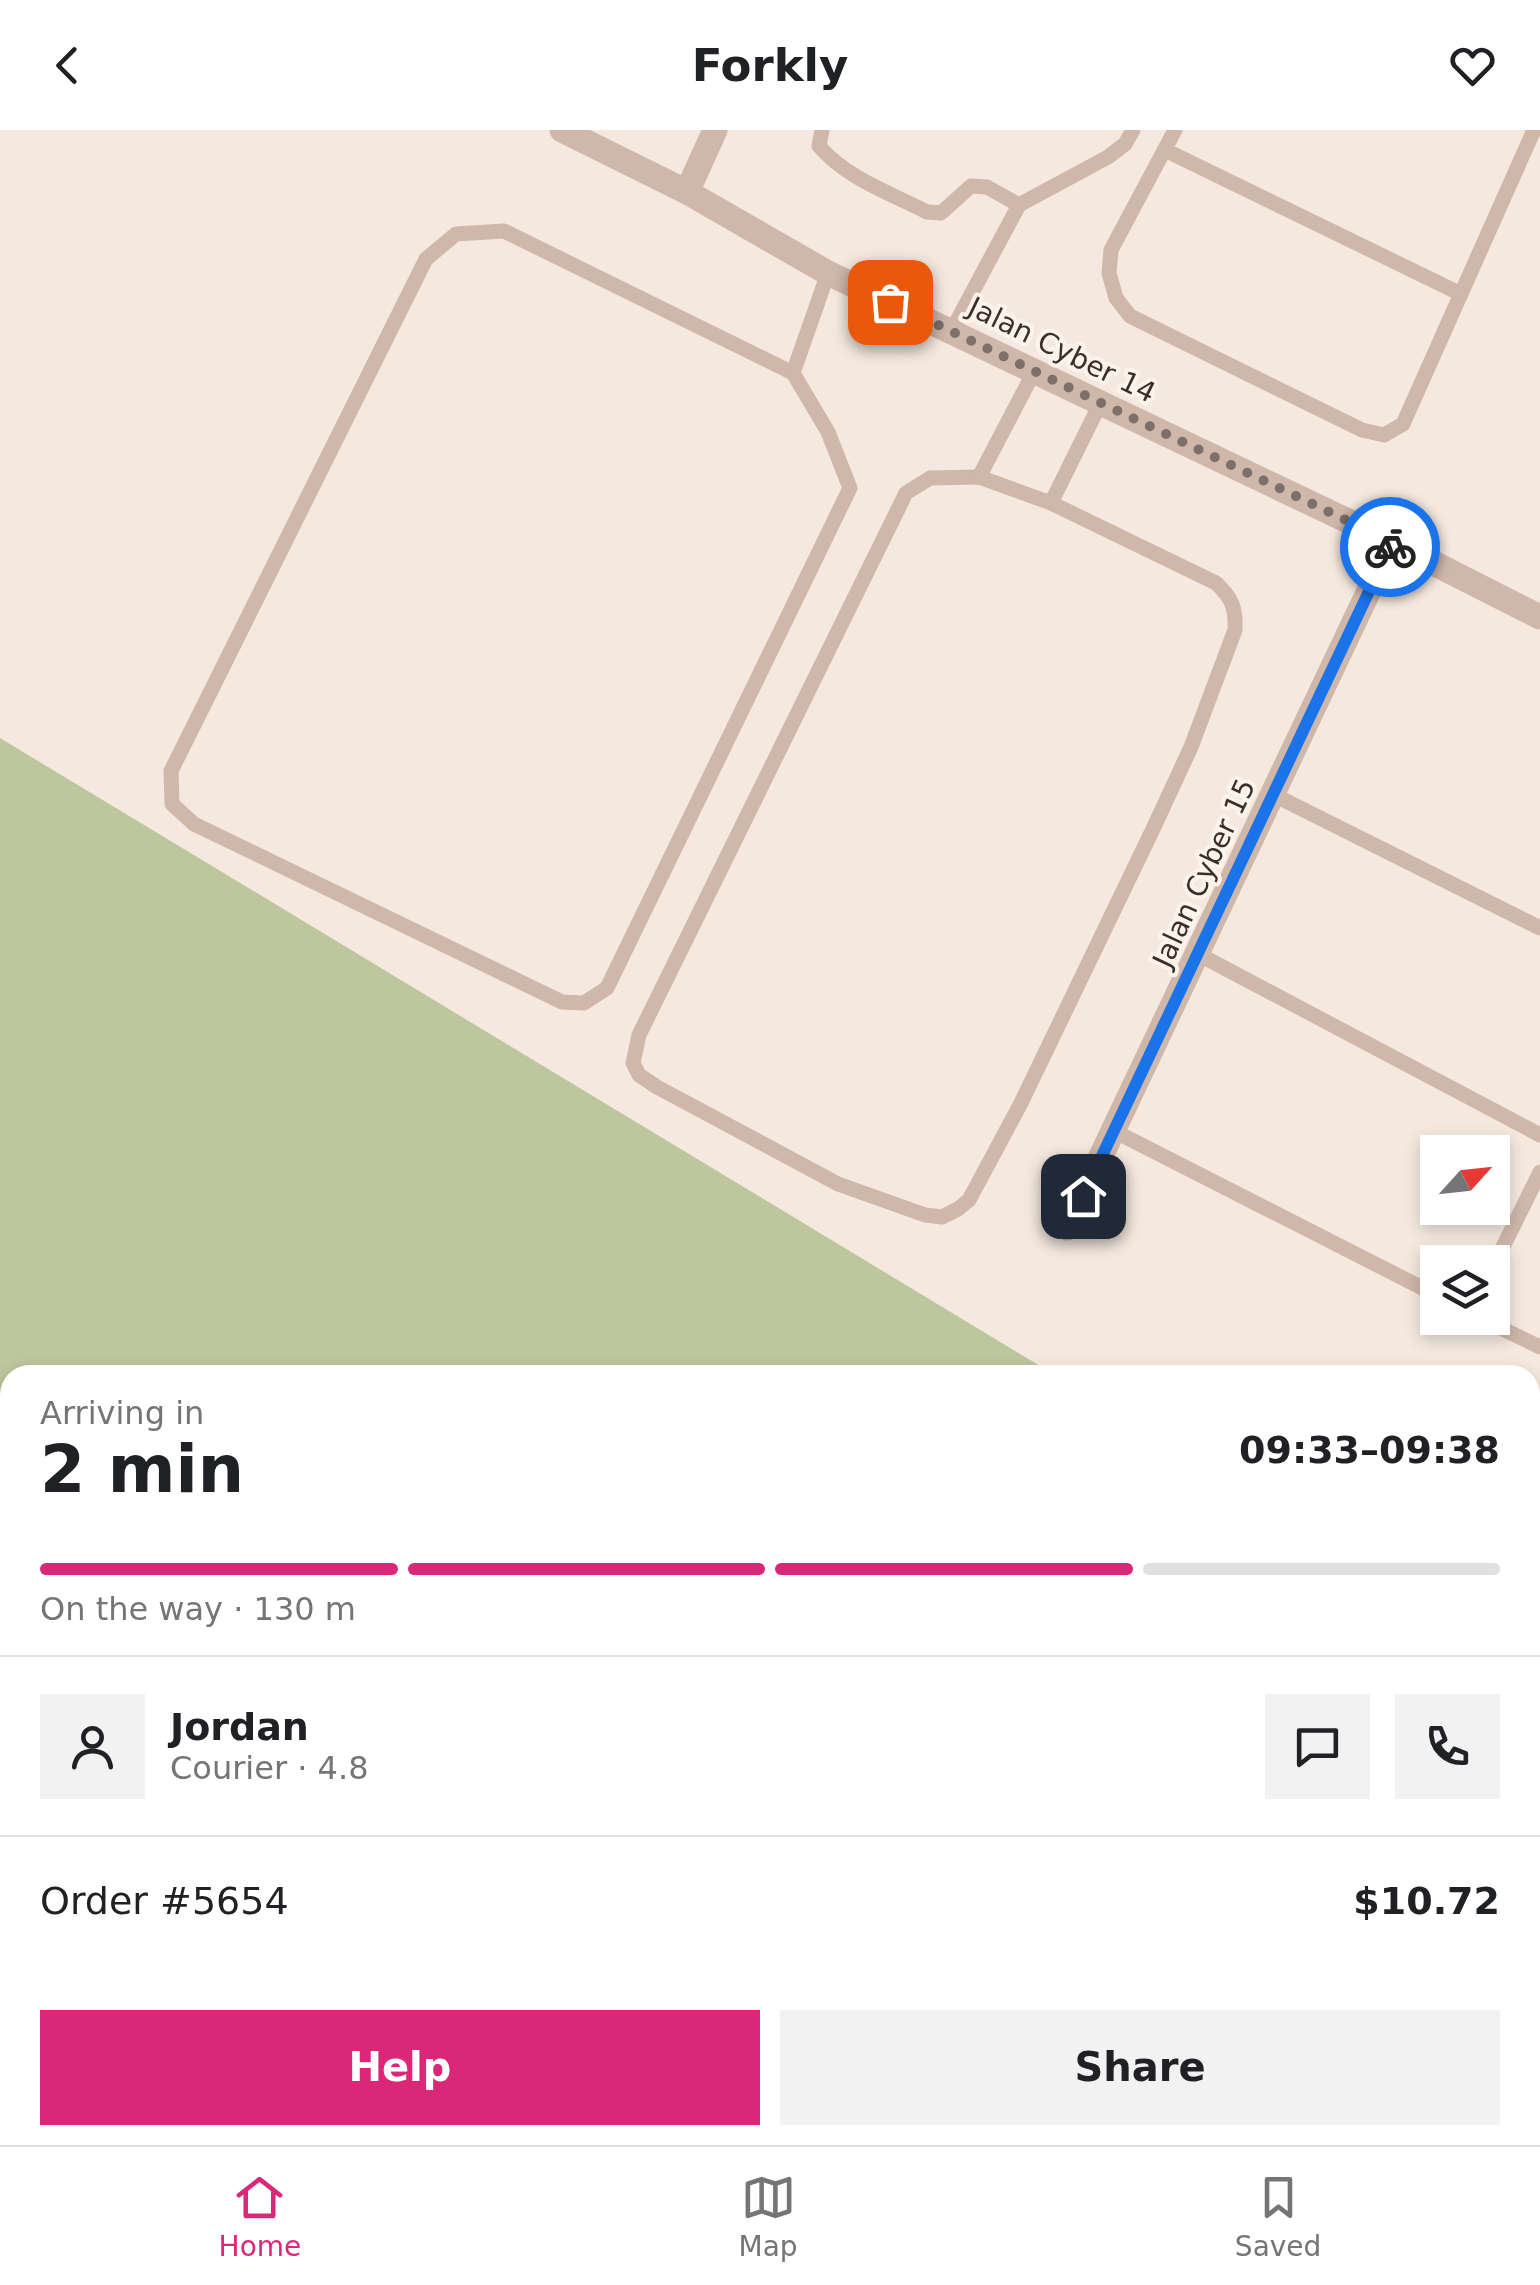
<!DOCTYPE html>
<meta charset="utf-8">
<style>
:root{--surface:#fff;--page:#f2f2f2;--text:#202124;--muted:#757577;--line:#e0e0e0;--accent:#db2777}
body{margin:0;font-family:"DejaVu Sans",sans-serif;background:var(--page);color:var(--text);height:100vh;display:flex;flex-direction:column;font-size:38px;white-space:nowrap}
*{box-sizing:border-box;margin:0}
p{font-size:32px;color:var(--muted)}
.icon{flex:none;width:55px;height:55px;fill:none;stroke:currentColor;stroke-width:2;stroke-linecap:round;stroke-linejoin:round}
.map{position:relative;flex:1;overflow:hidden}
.drawer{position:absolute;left:0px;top:1235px;width:1540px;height:780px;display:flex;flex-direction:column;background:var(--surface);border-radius:30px 30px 0 0;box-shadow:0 5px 15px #0003}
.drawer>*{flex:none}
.needle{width:65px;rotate:63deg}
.controls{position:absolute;left:1420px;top:1005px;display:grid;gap:20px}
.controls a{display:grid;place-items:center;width:90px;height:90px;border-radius:0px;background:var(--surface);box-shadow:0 5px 15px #0003;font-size:50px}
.pin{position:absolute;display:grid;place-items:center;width:85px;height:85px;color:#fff;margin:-42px;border-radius:20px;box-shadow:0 5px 15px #0006}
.courier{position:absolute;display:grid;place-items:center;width:100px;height:100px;margin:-50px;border:8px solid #1a73e8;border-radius:50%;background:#fff;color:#222;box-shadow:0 2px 12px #0007}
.summary em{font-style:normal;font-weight:800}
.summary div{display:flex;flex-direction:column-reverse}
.summary{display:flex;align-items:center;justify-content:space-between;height:170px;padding:0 40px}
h1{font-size:65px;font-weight:800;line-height:75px}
.bar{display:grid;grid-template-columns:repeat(4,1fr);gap:15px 10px;align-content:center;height:120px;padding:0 40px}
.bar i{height:12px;border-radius:8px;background:var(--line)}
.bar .active{background:var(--accent)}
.bar p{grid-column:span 4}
.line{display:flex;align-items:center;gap:25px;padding:0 40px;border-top:2px solid var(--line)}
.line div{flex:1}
.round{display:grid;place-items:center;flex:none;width:105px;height:105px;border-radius:0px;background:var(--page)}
.primary-button{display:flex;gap:20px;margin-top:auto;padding:20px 40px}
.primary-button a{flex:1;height:115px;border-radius:0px;background:var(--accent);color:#fff;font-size:40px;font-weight:800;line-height:115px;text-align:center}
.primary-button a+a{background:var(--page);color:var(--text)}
header{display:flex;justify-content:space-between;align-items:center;height:130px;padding:0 40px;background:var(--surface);font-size:45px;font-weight:800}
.tab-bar{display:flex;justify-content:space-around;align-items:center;height:140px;border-top:2px solid var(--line);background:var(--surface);font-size:28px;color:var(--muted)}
.tab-bar a{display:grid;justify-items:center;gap:5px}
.tab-bar .active{color:var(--accent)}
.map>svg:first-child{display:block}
.green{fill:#bdc69d}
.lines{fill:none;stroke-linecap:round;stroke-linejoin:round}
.stream{stroke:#7bb6b2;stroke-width:11}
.lane{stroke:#cfb7a9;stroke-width:15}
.street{stroke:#cfb7a9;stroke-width:25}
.highway{stroke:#5e4640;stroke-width:30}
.done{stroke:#7d6f69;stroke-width:10;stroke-dasharray:0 18}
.route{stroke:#1a73e8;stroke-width:12}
.labels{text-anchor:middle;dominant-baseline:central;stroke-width:8;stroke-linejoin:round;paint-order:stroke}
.street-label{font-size:28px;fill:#3c2d2a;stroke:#fcf3ec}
</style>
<header><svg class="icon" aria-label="back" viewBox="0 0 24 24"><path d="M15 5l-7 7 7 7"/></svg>Forkly<svg class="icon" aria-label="heart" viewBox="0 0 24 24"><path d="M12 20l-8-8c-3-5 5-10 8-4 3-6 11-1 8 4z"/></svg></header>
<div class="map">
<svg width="1540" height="2015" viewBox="0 0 1540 2015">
<rect width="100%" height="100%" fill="#f5e9df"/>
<!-- green -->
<g class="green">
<path d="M 0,608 L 1055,1245 L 10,1245 L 10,2005 L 1348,2005 L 1335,2015 L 0,2015 Z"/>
<path d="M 1530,1545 L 1540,1551 L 1540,1848 L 1530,1856 Z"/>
</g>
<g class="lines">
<!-- stream -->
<g class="stream">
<path d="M 0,1510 L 10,1515"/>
<path d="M 730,2005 L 731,2015"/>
</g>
<!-- lane -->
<g class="lane">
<path d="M 822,0 L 819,16 C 846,48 890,63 927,82 L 941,83 L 971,56 L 987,57 L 1019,75"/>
<path d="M 1175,0 L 1111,120 L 1109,143 L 1116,168 L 1130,186 L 1362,300 L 1384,305 L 1403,294 L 1534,0"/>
<path d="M 1165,20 L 1461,164"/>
<path d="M 504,101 L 793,243 L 828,302 L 850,358 L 607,858 L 584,873 L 562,872 L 194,694 L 172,674 L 171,641 L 426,129 L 456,104 Z"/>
<path d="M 952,200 L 1019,75 L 1108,27 L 1125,14 L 1133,0"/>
<path d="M 793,243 L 828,143"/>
<path d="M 979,347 L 1051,373 L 1216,453 C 1232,468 1236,478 1235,500 L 1191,617 L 1153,699 L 1021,973 L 969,1070 L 958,1079 L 942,1087 L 925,1085 L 838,1054 L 657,957 L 639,945 L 633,933 L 639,905 L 906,363 L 930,348 Z"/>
<path d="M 979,347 L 1035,240"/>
<path d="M 1051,373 L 1101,272"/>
<path d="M 1274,665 L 1540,798"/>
<path d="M 1198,824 L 1540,1005"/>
<path d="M 1114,1001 L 1438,1166"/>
<path d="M 1492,1139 L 1540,1042"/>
<path d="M 1480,1188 L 1540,1217"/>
<path d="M 0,1460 L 10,1465"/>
<path d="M 1110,2005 L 1125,2015"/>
</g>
<!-- street -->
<g class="street">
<path d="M 562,0 L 687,62 L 828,143 L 1392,412 L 1540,487"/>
<path d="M 687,62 L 715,0"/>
<path d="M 1067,1098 L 1392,412"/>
</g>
<!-- highway -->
<g class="highway">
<path d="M 1530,1889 L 1540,1881"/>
<path d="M 1379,2015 L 1392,2005"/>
<path d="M 1516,2015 L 1528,2005"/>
</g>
</g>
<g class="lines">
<!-- done -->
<path class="done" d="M 890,172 L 1392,412 L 1390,417"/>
<!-- route -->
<path class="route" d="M 1083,1066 L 1390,417"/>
</g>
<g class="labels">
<!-- street labels -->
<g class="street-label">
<text transform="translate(1062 220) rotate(26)">Jalan Cyber 14</text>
<text transform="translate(1204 743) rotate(-65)">Jalan Cyber 15</text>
</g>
</g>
</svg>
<div class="controls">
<a><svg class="needle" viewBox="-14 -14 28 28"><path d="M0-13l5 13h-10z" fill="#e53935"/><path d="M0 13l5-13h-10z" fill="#757577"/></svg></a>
<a><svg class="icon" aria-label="layers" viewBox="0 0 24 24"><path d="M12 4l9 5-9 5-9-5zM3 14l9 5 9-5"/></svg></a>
</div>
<div class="pin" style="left:890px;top:172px;background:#ea580c"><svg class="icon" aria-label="bag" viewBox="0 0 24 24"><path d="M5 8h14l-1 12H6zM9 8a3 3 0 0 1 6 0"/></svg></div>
<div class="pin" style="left:1083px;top:1066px;background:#1f2937"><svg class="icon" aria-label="home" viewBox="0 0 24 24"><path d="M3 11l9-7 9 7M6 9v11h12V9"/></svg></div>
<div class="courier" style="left:1390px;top:417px"><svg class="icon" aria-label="bike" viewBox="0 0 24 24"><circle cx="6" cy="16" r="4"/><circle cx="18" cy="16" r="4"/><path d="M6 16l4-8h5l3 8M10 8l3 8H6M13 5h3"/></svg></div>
<section class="drawer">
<div class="summary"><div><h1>2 min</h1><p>Arriving in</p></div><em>09:33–09:38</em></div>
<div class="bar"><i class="active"></i><i class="active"></i><i class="active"></i><i></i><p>On the way · 130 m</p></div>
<div class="line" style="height:180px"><a class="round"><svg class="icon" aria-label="person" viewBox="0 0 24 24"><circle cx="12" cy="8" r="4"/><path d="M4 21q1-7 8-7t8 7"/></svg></a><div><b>Jordan</b><p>Courier · 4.8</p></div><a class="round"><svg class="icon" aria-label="chat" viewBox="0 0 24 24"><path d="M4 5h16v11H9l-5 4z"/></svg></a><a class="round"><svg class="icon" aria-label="phone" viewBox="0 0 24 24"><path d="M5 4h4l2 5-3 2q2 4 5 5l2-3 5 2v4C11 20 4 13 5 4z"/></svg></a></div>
<div class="line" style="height:130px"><div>Order #5654</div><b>$10.72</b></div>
<div class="primary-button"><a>Help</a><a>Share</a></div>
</section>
</div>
<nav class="tab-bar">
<a class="active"><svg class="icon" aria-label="home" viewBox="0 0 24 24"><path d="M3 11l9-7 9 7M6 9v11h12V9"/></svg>Home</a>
<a><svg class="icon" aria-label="map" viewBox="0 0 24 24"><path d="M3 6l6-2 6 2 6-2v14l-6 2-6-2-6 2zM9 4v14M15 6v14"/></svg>Map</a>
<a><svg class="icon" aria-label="saved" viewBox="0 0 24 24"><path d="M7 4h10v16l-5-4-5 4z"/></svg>Saved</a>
</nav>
